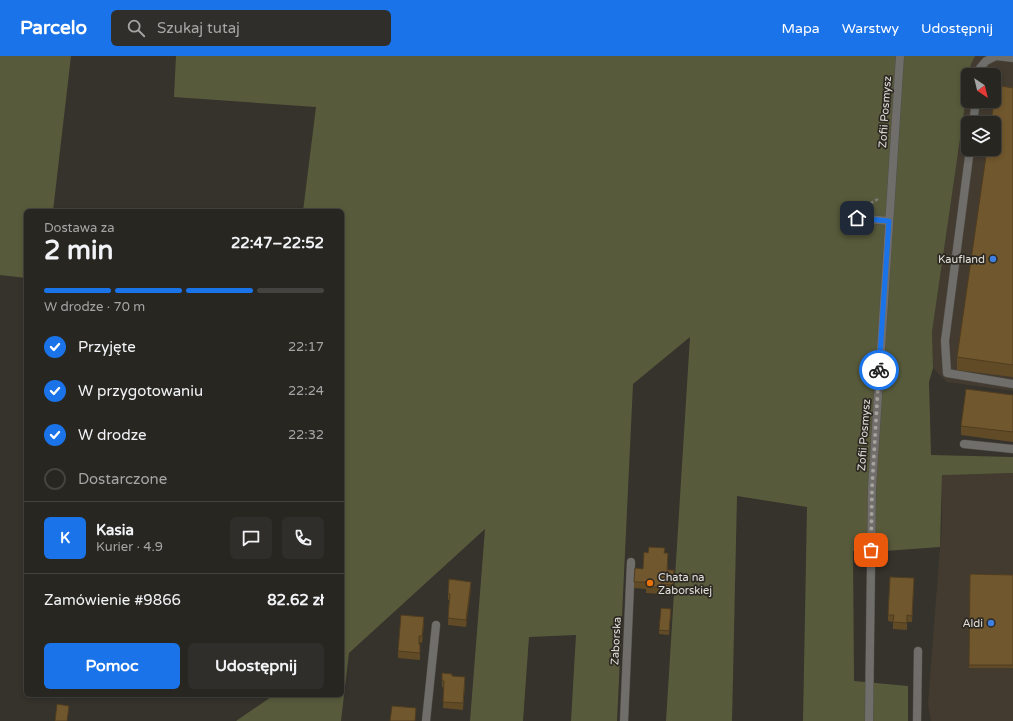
<!DOCTYPE html>
<html lang="pl">
<meta charset="utf-8">
<style>
:root{--surface:#282621;--page:#302e2a;--text:#f1f3f6;--muted:#a5a5a5;--line:#44433f;--accent:#1a73e8}
body{margin:0;font-family:"Varela Round",sans-serif;background:var(--page);color:var(--text);height:100vh;display:flex;flex-direction:column;font-size:15px;white-space:nowrap}
*{box-sizing:border-box;margin:0}
p{font-size:13px;color:var(--muted)}
.icon{flex:none;width:22px;height:22px;fill:none;stroke:currentColor;stroke-width:2;stroke-linecap:round;stroke-linejoin:round}
.map{position:relative;flex:1;overflow:hidden}
.panel{position:absolute;left:24px;top:153px;width:320px;height:488px;display:flex;flex-direction:column;background:var(--surface);border-radius:6px;box-shadow:0 2px 6px #0003,0 0 0 1px var(--line)}
.panel>*{flex:none}
.needle{width:26px;rotate:145deg}
.tools{position:absolute;left:961px;top:12px;display:grid;gap:8px}
.tools a{display:grid;place-items:center;width:40px;height:40px;border-radius:6px;background:var(--surface);box-shadow:0 2px 6px #0003,0 0 0 1px var(--line);font-size:20px}
.pin{position:absolute;display:grid;place-items:center;width:34px;height:34px;color:#fff;margin:-17px;border-radius:8px;box-shadow:0 2px 6px #0006}
.courier{position:absolute;display:grid;place-items:center;width:40px;height:40px;margin:-20px;border:3px solid #1a73e8;border-radius:50%;background:#fff;color:#222;box-shadow:0 1px 5px #0007}
.head em{font-style:normal;font-weight:800}
.head div{display:flex;flex-direction:column-reverse}
.head{display:flex;align-items:center;justify-content:space-between;height:68px;padding:0 20px}
h1{font-size:26px;font-weight:800;line-height:30px}
.bar{display:grid;grid-template-columns:repeat(4,1fr);gap:6px 4px;align-content:center;height:48px;padding:0 20px}
.bar i{height:5px;border-radius:3px;background:var(--line)}
.bar .current{background:var(--accent)}
.bar p{grid-column:span 4}
.line{display:flex;align-items:center;gap:10px;padding:0 20px;border-top:1px solid var(--line)}
.line div{flex:1}
.round{display:grid;place-items:center;flex:none;width:42px;height:42px;border-radius:6px;background:var(--page)}
ol{padding:0 20px;list-style:none}
li{display:flex;align-items:center;gap:12px;height:44px}
li p{margin-inline-start:auto}
li .icon{padding:4px;border-radius:50%;background:var(--accent);color:#fff;stroke-width:4}
li:last-child{color:var(--muted)}
li i{width:22px;height:22px;border:2px solid var(--line);border-radius:50%}
.primary-button{display:flex;gap:8px;margin-top:auto;padding:8px 20px}
.primary-button a{flex:1;height:46px;border-radius:6px;background:var(--accent);color:#fff;font-size:16px;font-weight:800;line-height:46px;text-align:center}
.primary-button a+a{background:var(--page);color:var(--text)}
header{display:flex;align-items:center;gap:24px;box-sizing:border-box;height:56px;padding:0 20px;background:var(--accent);color:#fff}
header strong{font-size:19px}
nav{display:flex;gap:22px;margin-inline-start:auto;font-size:14px}
.search{width:280px;height:36px;background:var(--page);display:flex;align-items:center;gap:10px;box-sizing:border-box;padding:0 14px;border-radius:6px;color:var(--muted);font-size:15px}
.map>svg:first-child{display:block}
.built{fill:#433b30;fill-rule:evenodd}
.green{fill:#585b3b}
.lines{fill:none;stroke-linecap:round;stroke-linejoin:round}
.lane-casing{stroke:#514e48;stroke-width:9}
.street-casing{stroke:#514e48;stroke-width:9}
.path{stroke:#7e7a75;stroke-width:2.5;stroke-dasharray:4 2;stroke-linecap:butt}
.lane{stroke:#6f6e6b;stroke-width:8}
.street{stroke:#6f6e6b;stroke-width:8}
.wall{fill:#614b27}
.shaded-wall{fill:#4f3d20}
.building{fill:#71572d;stroke:#4f3d20}
.done{stroke:#a5a29d;stroke-width:4;stroke-dasharray:0 7.2}
.route{stroke:#1a73e8;stroke-width:5}
.shop-dot{fill:#3f7fe0;stroke:#2c2822;stroke-width:1.5}
.food-dot{fill:#e8710a;stroke:#2c2822;stroke-width:1.5}
.labels{text-anchor:middle;dominant-baseline:central;stroke-width:3.5;stroke-linejoin:round;paint-order:stroke}
.street-label{font-size:11px;fill:#e1deda;stroke:#2c2822}
.poi-label{font-size:11px;fill:#e1deda;stroke:#2c2822;text-anchor:end}
</style>
<header>
<strong>Parcelo</strong>
<div class="search"><svg class="icon" aria-label="search" viewBox="0 0 24 24"><circle cx="10" cy="10" r="6"/><path d="M15 15l6 6"/></svg>Szukaj tutaj</div>
<nav><a>Mapa</a><a>Warstwy</a><a>Udostępnij</a></nav>
</header>
<div class="map">
<svg width="1013" height="665" viewBox="0 0 1013 665">
<rect width="100%" height="100%" fill="#36322c"/>
<!-- built -->
<g class="built">
<path d="M 970,0 L 1013,0 L 1013,335 L 947,326 L 933,312 L 932,276 L 968,28 L 968,45 L 994,45 L 994,19 L 969,19 ZM 968,67 L 994,67 L 994,93 L 968,93 Z"/>
<path d="M 1013,417 L 1013,665 L 931,665 L 928,648 L 940,491 L 942,470 L 942,418 Z"/>
</g>
<!-- green -->
<g class="green">
<path d="M 0,0 L 71,0 L 53,155 L 26,155 L 26,222 L 0,219 Z"/>
<path d="M 176,0 L 975,0 L 971,8 L 969,19 L 968,19 L 968,28 L 932,276 L 933,312 L 929,326 L 931,399 L 1013,401 L 1013,417 L 942,419 L 940,491 L 885,495 L 853,495 L 854,625 L 908,630 L 908,665 L 803,665 L 807,451 L 737,440 L 732,665 L 666,665 L 690,281 L 633,328 L 617,665 L 571,665 L 576,579 L 529,581 L 523,665 L 470,665 L 485,473 L 349,597 L 341,665 L 236,665 L 271,641 L 271,639 L 342,639 L 342,155 L 303,155 L 316,51 L 174,41 Z"/>
</g>
<g class="lines">
<defs>
<g id="lane">
<path d="M 979,19 L 980,12 L 986,5 L 996,0 L 1013,2"/>
<path d="M 973,67 L 976,45"/>
<path d="M 970,93 L 945,285 L 947,317 L 1013,328"/>
<path d="M 964,388 L 1013,393"/>
<path d="M 426,665 L 436,569"/>
<path d="M 624,665 L 631,506"/>
<path d="M 917,665 L 918,595"/>
</g>
<g id="street">
<path d="M 857,162 L 889,165"/>
<path d="M 869,665 L 872,432 L 900,0"/>
</g>
</defs>
<!-- lane casing -->
<use href="#lane" class="lane-casing"/>
<!-- street casing -->
<use href="#street" class="street-casing"/>
<!-- path -->
<path class="path" d="M 858,147 L 869,148 L 878,143"/>
<!-- lane -->
<use href="#lane" class="lane"/>
<!-- street -->
<use href="#street" class="street"/>
</g>
<!-- wall -->
<g class="wall">
<path d="M 1013,32 L 1013,321 L 957,314 L 957,301 Z"/>
<path d="M 1013,339 L 1013,386 L 961,379 L 961,370 Z"/>
<path d="M 665,497 L 668,503 L 668,514 L 674,521 L 673,535 L 661,534 L 661,538 L 646,537 L 646,533 L 634,532 L 634,526 Z"/>
<path d="M 970,518 L 1013,519 L 1013,612 L 969,612 Z"/>
<path d="M 914,529 L 912,566 L 907,566 L 907,574 L 893,573 L 893,566 L 888,565 L 888,559 Z"/>
<path d="M 471,532 L 466,571 L 448,569 L 449,544 L 448,544 L 448,537 Z"/>
<path d="M 671,556 L 669,579 L 659,578 L 659,574 Z"/>
<path d="M 424,568 L 422,587 L 419,586 L 420,595 L 420,604 L 398,602 L 398,595 Z"/>
<path d="M 452,620 L 465,628 L 463,654 L 443,652 L 444,631 L 442,631 L 442,624 Z"/>
</g>
<!-- shaded-wall -->
<g class="shaded-wall">
<path d="M 471,526 L 471,532 L 466,571 L 466,564 Z"/>
<path d="M 424,561 L 424,568 L 422,587 L 422,580 Z"/>
</g>
<!-- building -->
<g class="building">
<path d="M 996,29 L 1013,32 L 1013,309 L 957,301 L 987,93 L 994,93 L 994,67 L 991,67 Z"/>
<path d="M 966,333 L 1013,339 L 1013,376 L 961,370 Z"/>
<path d="M 649,491 L 665,492 L 664,497 L 668,497 L 667,514 L 674,514 L 673,529 L 661,528 L 661,531 L 646,531 L 646,526 L 634,526 L 635,512 L 643,513 L 644,496 L 648,497 Z"/>
<path d="M 970,518 L 1013,519 L 1013,609 L 969,609 Z"/>
<path d="M 890,521 L 914,522 L 912,560 L 907,559 L 907,567 L 893,566 L 894,559 L 888,559 Z"/>
<path d="M 449,523 L 471,526 L 466,564 L 448,562 L 450,538 L 448,537 Z"/>
<path d="M 661,552 L 671,553 L 669,575 L 659,574 Z"/>
<path d="M 401,559 L 424,561 L 422,580 L 419,580 L 419,588 L 420,588 L 420,597 L 398,595 Z"/>
<path d="M 442,617 L 452,618 L 452,620 L 465,621 L 463,647 L 443,646 L 444,625 L 442,624 Z"/>
<path d="M 57,648 L 69,650 L 67,665 L 55,665 Z"/>
<path d="M 392,650 L 416,652 L 415,665 L 390,665 Z"/>
</g>
<g class="lines">
<!-- done -->
<path class="done" d="M 871,494 L 872,432 L 879,314"/>
<!-- route -->
<path class="route" d="M 857,162 L 889,165 L 879,314"/>
</g>
<!-- markers -->
<g class="shop-dot">
<circle cx="993" cy="203" r="4"/>
<circle cx="991" cy="567" r="4"/>
</g>
<circle class="food-dot" cx="650" cy="527" r="4"/>
<g class="labels">
<!-- street labels -->
<g class="street-label">
<text transform="translate(885 56) rotate(-86)">Zofii Posmysz</text>
<text transform="translate(864 379) rotate(-86)">Zofii Posmysz</text>
<text transform="translate(616 585) rotate(-87)">Zaborska</text>
</g>
<!-- poi labels -->
<g class="poi-label">
<text x="985" y="203">Kaufland</text>
<text x="658" y="521" text-anchor="start">Chata na<tspan x="658" dy="13">Zaborskiej</tspan></text>
<text x="983" y="567">Aldi</text>
</g>
</g>
</svg>
<div class="tools">
<a><svg class="needle" viewBox="-14 -14 28 28"><path d="M0-13l5 13h-10z" fill="#e53935"/><path d="M0 13l5-13h-10z" fill="#a5a5a5"/></svg></a>
<a><svg class="icon" aria-label="layers" viewBox="0 0 24 24"><path d="M12 4l9 5-9 5-9-5zM3 14l9 5 9-5"/></svg></a>
</div>
<div class="pin" style="left:871px;top:494px;background:#ea580c"><svg class="icon" aria-label="bag" viewBox="0 0 24 24"><path d="M5 8h14l-1 12H6zM9 8a3 3 0 0 1 6 0"/></svg></div>
<div class="pin" style="left:857px;top:162px;background:#1f2937"><svg class="icon" aria-label="home" viewBox="0 0 24 24"><path d="M3 11l9-7 9 7M6 9v11h12V9"/></svg></div>
<div class="courier" style="left:879px;top:314px"><svg class="icon" aria-label="bike" viewBox="0 0 24 24"><circle cx="6" cy="16" r="4"/><circle cx="18" cy="16" r="4"/><path d="M6 16l4-8h5l3 8M10 8l3 8H6M13 5h3"/></svg></div>
<section class="panel">
<div class="head"><div><h1>2 min</h1><p>Dostawa za</p></div><em>22:47–22:52</em></div>
<div class="bar"><i class="current"></i><i class="current"></i><i class="current"></i><i></i><p>W drodze · 70 m</p></div>
<ol>
<li><svg class="icon" aria-label="check" viewBox="0 0 24 24"><path d="M5 12l5 5 9-10"/></svg>Przyjęte<p>22:17</p></li>
<li><svg class="icon" aria-label="check" viewBox="0 0 24 24"><path d="M5 12l5 5 9-10"/></svg>W przygotowaniu<p>22:24</p></li>
<li><svg class="icon" aria-label="check" viewBox="0 0 24 24"><path d="M5 12l5 5 9-10"/></svg>W drodze<p>22:32</p></li>
<li><i></i>Dostarczone</li>
</ol>
<div class="line" style="height:72px"><b class="round" style="background:var(--accent);color:#fff">K</b><div><b>Kasia</b><p>Kurier · 4.9</p></div><a class="round"><svg class="icon" aria-label="chat" viewBox="0 0 24 24"><path d="M4 5h16v11H9l-5 4z"/></svg></a><a class="round"><svg class="icon" aria-label="phone" viewBox="0 0 24 24"><path d="M5 4h4l2 5-3 2q2 4 5 5l2-3 5 2v4C11 20 4 13 5 4z"/></svg></a></div>
<div class="line" style="height:52px"><div>Zamówienie #9866</div><b>82.62 zł</b></div>
<div class="primary-button"><a>Pomoc</a><a>Udostępnij</a></div>
</section>
</div>
